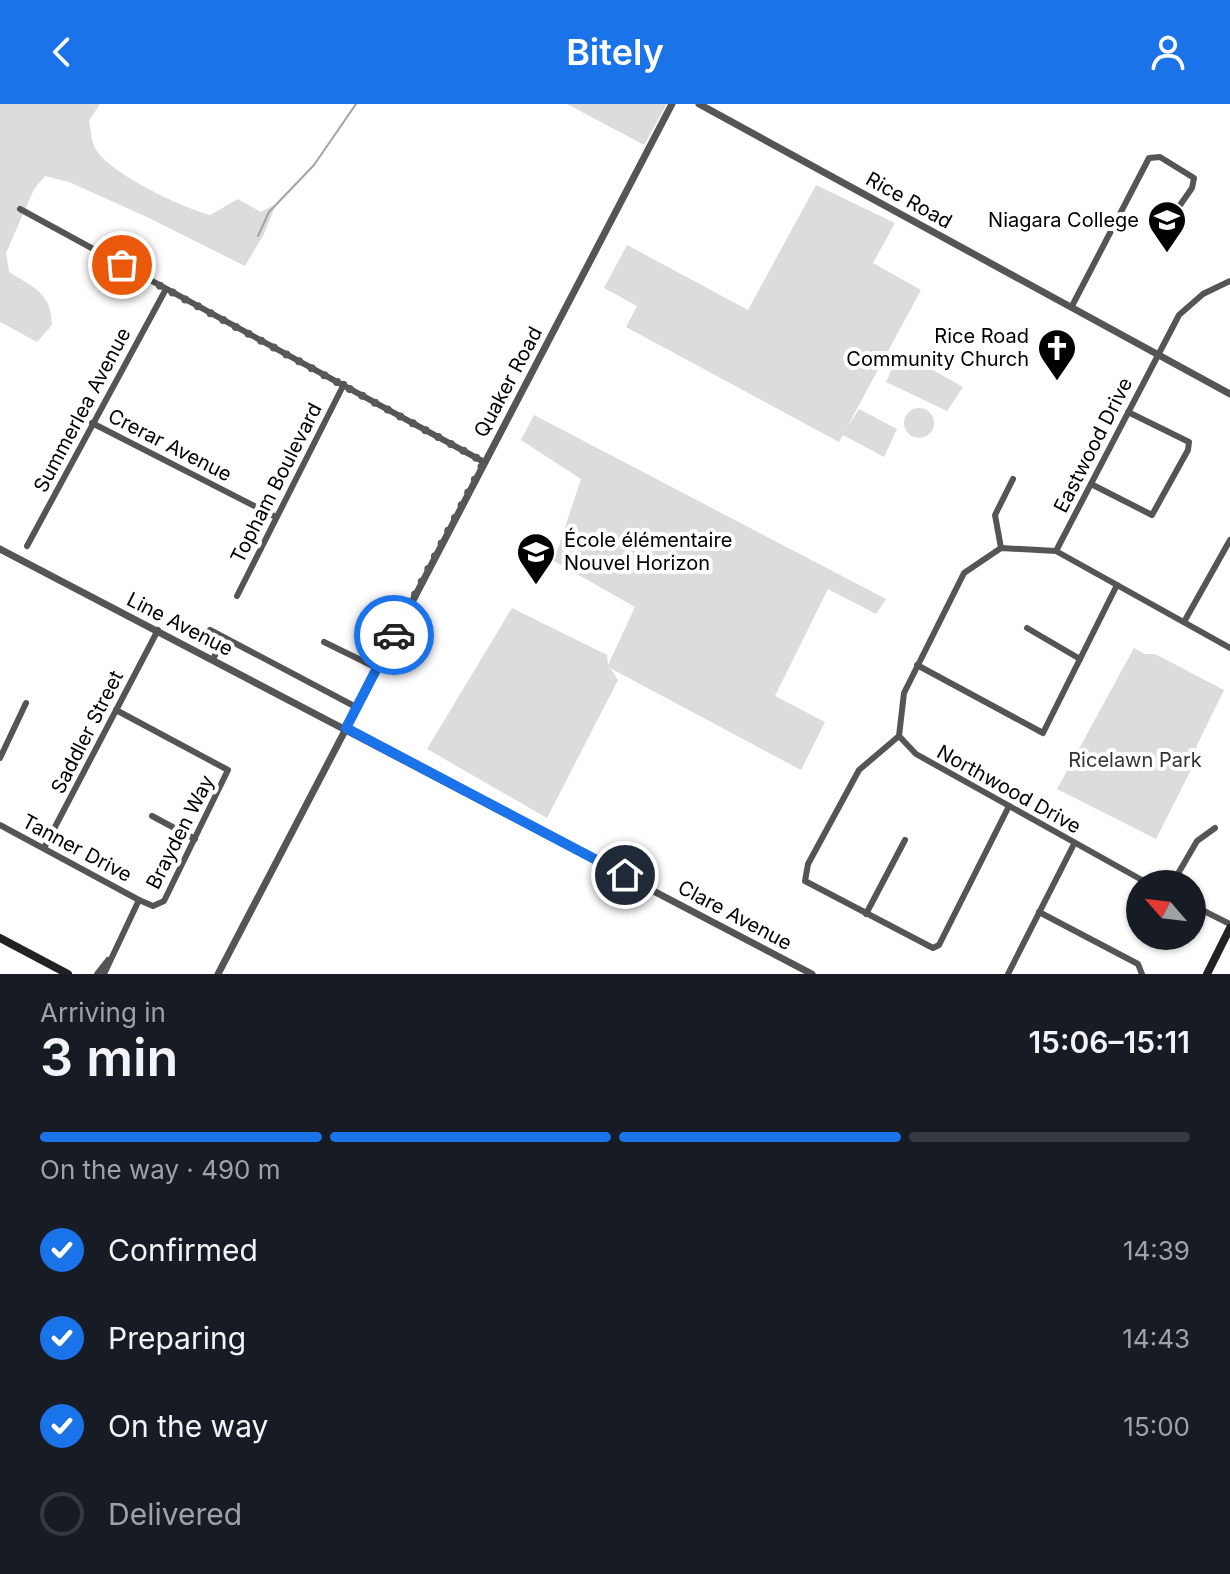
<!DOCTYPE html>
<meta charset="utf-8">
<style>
:root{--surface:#171b24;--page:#242831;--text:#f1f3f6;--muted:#9ea1a6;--line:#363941;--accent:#1a73e8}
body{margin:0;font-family:Inter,sans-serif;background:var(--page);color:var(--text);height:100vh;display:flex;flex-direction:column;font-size:30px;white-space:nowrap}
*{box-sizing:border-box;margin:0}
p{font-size:26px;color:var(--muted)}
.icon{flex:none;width:44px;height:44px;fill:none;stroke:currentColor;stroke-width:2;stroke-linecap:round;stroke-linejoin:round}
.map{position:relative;height:870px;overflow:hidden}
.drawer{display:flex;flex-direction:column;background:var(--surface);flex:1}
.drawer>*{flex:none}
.needle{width:52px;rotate:298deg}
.fabs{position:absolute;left:1126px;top:766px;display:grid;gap:16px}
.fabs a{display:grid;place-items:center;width:80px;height:80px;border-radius:50%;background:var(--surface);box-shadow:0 2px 6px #0004;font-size:40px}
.pin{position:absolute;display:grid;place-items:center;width:68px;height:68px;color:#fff;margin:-34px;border:4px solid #fff;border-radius:50%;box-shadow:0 2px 8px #0007}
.courier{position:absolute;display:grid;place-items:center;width:80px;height:80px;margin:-40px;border:6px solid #1a73e8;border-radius:50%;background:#fff;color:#222;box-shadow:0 2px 10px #0007}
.headline em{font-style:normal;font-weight:600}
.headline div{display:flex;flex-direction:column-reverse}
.headline{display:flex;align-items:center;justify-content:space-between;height:136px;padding:0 40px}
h1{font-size:52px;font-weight:600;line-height:60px}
.bar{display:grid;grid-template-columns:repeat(4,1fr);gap:12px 8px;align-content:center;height:96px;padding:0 40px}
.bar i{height:10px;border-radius:6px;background:var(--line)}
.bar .current{background:var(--accent)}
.bar p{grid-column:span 4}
ol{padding:0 40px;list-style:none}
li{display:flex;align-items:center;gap:24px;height:88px}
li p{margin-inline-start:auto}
li .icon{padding:8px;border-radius:50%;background:var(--accent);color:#fff;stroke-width:4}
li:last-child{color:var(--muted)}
li i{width:44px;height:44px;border:4px solid var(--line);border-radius:50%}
header{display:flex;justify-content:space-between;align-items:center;height:104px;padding:0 40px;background:var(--accent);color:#fff;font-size:36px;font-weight:600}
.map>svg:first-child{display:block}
.green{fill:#dcdcdc}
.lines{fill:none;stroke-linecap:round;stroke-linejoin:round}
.stream{stroke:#a3a3a3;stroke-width:2}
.minor{stroke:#555;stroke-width:6}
.tertiary{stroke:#555;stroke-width:7}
.secondary{stroke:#222;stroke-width:8}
.done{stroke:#595959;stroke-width:8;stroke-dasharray:0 14.4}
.route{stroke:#1a73e8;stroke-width:10}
.labels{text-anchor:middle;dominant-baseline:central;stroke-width:8;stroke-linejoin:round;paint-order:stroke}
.street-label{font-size:20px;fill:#000;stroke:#fff}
.poi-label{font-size:20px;fill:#000;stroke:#fff;text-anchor:end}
.park-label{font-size:20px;fill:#333;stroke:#fff}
</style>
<header><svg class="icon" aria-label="back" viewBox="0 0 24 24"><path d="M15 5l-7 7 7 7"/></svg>Bitely<svg class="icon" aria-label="person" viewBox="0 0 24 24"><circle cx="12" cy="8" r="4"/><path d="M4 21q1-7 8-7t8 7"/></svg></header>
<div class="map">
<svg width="1230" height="870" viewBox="0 0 1230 870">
<rect width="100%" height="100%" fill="#fff"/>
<!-- green -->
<g class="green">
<path d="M 0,0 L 100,0 L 89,17 C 91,25 91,34 94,42 C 105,68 183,104 210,111 L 238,95 L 261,108 L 276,100 L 264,130 L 245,162 L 147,113 L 69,78 L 45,72 L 34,85 L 6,149 L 9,168 C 34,184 51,188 52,221 L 37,238 L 0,218 Z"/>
<path d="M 567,0 L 667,0 L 644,41 Z"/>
<path d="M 816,81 L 895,119 L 873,159 L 921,186 L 846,325 L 859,305 L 897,325 L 884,353 L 843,331 L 839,338 L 626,223 L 637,202 L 604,184 L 627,141 L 748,206 Z"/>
<path d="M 900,247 L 963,283 L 947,307 L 886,278 Z"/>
<circle cx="919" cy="319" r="15"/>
<path d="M 534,311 L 886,495 L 876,510 L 828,485 L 775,592 L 825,618 L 801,666 L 610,564 L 618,576 L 547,714 L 427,645 L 512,504 L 607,551 L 608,561 L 635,503 L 554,457 L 581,375 L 521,336 Z"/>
<path d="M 1134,544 L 1145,550 L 1155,550 L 1224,586 L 1197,641 L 1193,662 L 1156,735 L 1057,685 Z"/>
</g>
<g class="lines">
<!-- stream -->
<path class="stream" d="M 258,132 L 269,108 L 314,61 L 356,0"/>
<!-- minor -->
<g class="minor">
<path d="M 20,105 L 484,358"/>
<path d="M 1072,202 L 1149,54 L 1160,53 L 1194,74 L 1192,84 L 1178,104"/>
<path d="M 92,319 L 276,413"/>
<path d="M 1091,380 L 1152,411 L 1188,346 L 1189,338 L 1128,308"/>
<path d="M 27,442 L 166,185"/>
<path d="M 1001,444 L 995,411 L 1013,375"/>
<path d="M 1056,447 L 1179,211 L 1203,190 L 1230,177"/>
<path d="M 237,492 L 344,280"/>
<path d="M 1184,518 L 1230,436"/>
<path d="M 1027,524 L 1080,555"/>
<path d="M 210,526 L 356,603"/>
<path d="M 324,538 L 377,564"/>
<path d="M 213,555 L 224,534"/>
<path d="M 917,561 L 1043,629 L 1117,481"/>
<path d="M 899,632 L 859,666 L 808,760 L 805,777 L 933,844 L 939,841 L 1009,702"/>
<path d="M 0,654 L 26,599"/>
<path d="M 152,712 L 195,735"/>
<path d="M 0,721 L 139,796 L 153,802 L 164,797 L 228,666 L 116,606"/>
<path d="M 44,744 L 158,526"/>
<path d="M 1149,780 L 916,650 L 899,632 L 904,589 L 964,469 L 1001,444 L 1056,447 L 1230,544"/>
<path d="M 1172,780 L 1197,737 L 1215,724"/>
<path d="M 1192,801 L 1230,820"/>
<path d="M 1039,808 L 1138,860 L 1142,870"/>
<path d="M 866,810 L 905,736"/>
<path d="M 97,870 L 108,856"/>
<path d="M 104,870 L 139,796"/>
<path d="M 1008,870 L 1074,740"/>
</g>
<!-- tertiary -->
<g class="tertiary">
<path d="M 699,0 L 1230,290"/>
<path d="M 0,445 L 812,870"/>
<path d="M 218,870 L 672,0"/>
</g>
<!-- secondary -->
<g class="secondary">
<path d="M 0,834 L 68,870"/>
<path d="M 1207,870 L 1230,824"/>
</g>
</g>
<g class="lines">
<!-- done -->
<path class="done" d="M 122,161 L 484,358 L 394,531"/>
<!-- route -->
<path class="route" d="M 394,531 L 346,624 L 625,771"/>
</g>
<!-- icons -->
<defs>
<symbol id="university-pin" viewBox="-11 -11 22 30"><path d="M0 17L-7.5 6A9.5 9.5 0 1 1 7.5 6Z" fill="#000" stroke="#fff"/><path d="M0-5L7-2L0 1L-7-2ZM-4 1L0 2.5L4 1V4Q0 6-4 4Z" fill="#fff"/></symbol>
<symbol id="church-pin" viewBox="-11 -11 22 30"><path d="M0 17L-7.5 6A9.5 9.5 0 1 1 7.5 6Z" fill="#000" stroke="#fff"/><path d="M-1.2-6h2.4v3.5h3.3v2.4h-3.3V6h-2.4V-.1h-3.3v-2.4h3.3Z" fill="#fff"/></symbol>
<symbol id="school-pin" viewBox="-11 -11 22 30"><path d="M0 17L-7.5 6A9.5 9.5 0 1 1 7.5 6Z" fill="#000" stroke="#fff"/><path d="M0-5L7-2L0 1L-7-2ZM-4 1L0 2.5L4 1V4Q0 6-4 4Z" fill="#fff"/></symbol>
</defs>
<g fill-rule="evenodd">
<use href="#university-pin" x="1145" y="94" width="44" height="60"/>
<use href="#church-pin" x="1035" y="222" width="44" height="60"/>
<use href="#school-pin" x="514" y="426" width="44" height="60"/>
</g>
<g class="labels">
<!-- street labels -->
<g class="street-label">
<text transform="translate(909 96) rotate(29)">Rice Road</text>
<text transform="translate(508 278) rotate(-62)">Quaker Road</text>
<text transform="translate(82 306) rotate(-62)">Summerlea Avenue</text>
<text transform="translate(170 341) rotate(27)">Crerar Avenue</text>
<text transform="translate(1093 341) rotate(-63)">Eastwood Drive</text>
<text transform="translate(276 379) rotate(-63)">Topham Boulevard</text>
<text transform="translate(180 520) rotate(27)">Line Avenue</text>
<text transform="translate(87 628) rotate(-63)">Saddler Street</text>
<text transform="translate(1009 685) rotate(29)">Northwood Drive</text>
<text transform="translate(180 728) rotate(-63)">Brayden Way</text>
<text transform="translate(77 744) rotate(28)">Tanner Drive</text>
<text transform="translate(735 811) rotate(28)">Clare Avenue</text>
</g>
<!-- poi labels -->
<g class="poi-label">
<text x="1139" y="116">Niagara College</text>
<text x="1029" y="232">Rice Road<tspan x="1029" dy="23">Community Church</tspan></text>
<text x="564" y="436" text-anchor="start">École élémentaire<tspan x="564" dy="23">Nouvel Horizon</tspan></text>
</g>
<!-- park labels -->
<g class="park-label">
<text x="1135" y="656">Ricelawn Park</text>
</g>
</g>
</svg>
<div class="fabs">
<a><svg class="needle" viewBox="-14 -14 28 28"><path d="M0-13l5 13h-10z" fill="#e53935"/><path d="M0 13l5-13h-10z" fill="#9ea1a6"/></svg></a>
</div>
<div class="pin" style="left:122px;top:161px;background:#ea580c"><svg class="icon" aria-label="bag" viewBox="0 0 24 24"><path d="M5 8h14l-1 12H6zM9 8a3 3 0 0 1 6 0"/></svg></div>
<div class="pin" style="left:625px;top:771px;background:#1f2937"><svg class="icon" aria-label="home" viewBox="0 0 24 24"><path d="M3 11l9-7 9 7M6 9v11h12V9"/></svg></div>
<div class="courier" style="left:394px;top:531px"><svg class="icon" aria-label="car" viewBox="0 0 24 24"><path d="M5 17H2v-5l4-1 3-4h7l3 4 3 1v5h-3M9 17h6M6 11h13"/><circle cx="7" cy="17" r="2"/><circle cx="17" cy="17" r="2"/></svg></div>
</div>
<section class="drawer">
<div class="headline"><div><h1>3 min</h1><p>Arriving in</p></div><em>15:06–15:11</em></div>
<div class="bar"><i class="current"></i><i class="current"></i><i class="current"></i><i></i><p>On the way · 490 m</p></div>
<ol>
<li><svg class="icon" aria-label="check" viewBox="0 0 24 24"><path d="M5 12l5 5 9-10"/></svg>Confirmed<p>14:39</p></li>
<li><svg class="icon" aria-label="check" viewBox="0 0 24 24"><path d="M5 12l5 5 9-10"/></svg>Preparing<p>14:43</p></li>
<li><svg class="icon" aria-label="check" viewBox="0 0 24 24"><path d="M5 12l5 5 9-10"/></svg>On the way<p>15:00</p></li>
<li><i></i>Delivered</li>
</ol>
</section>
